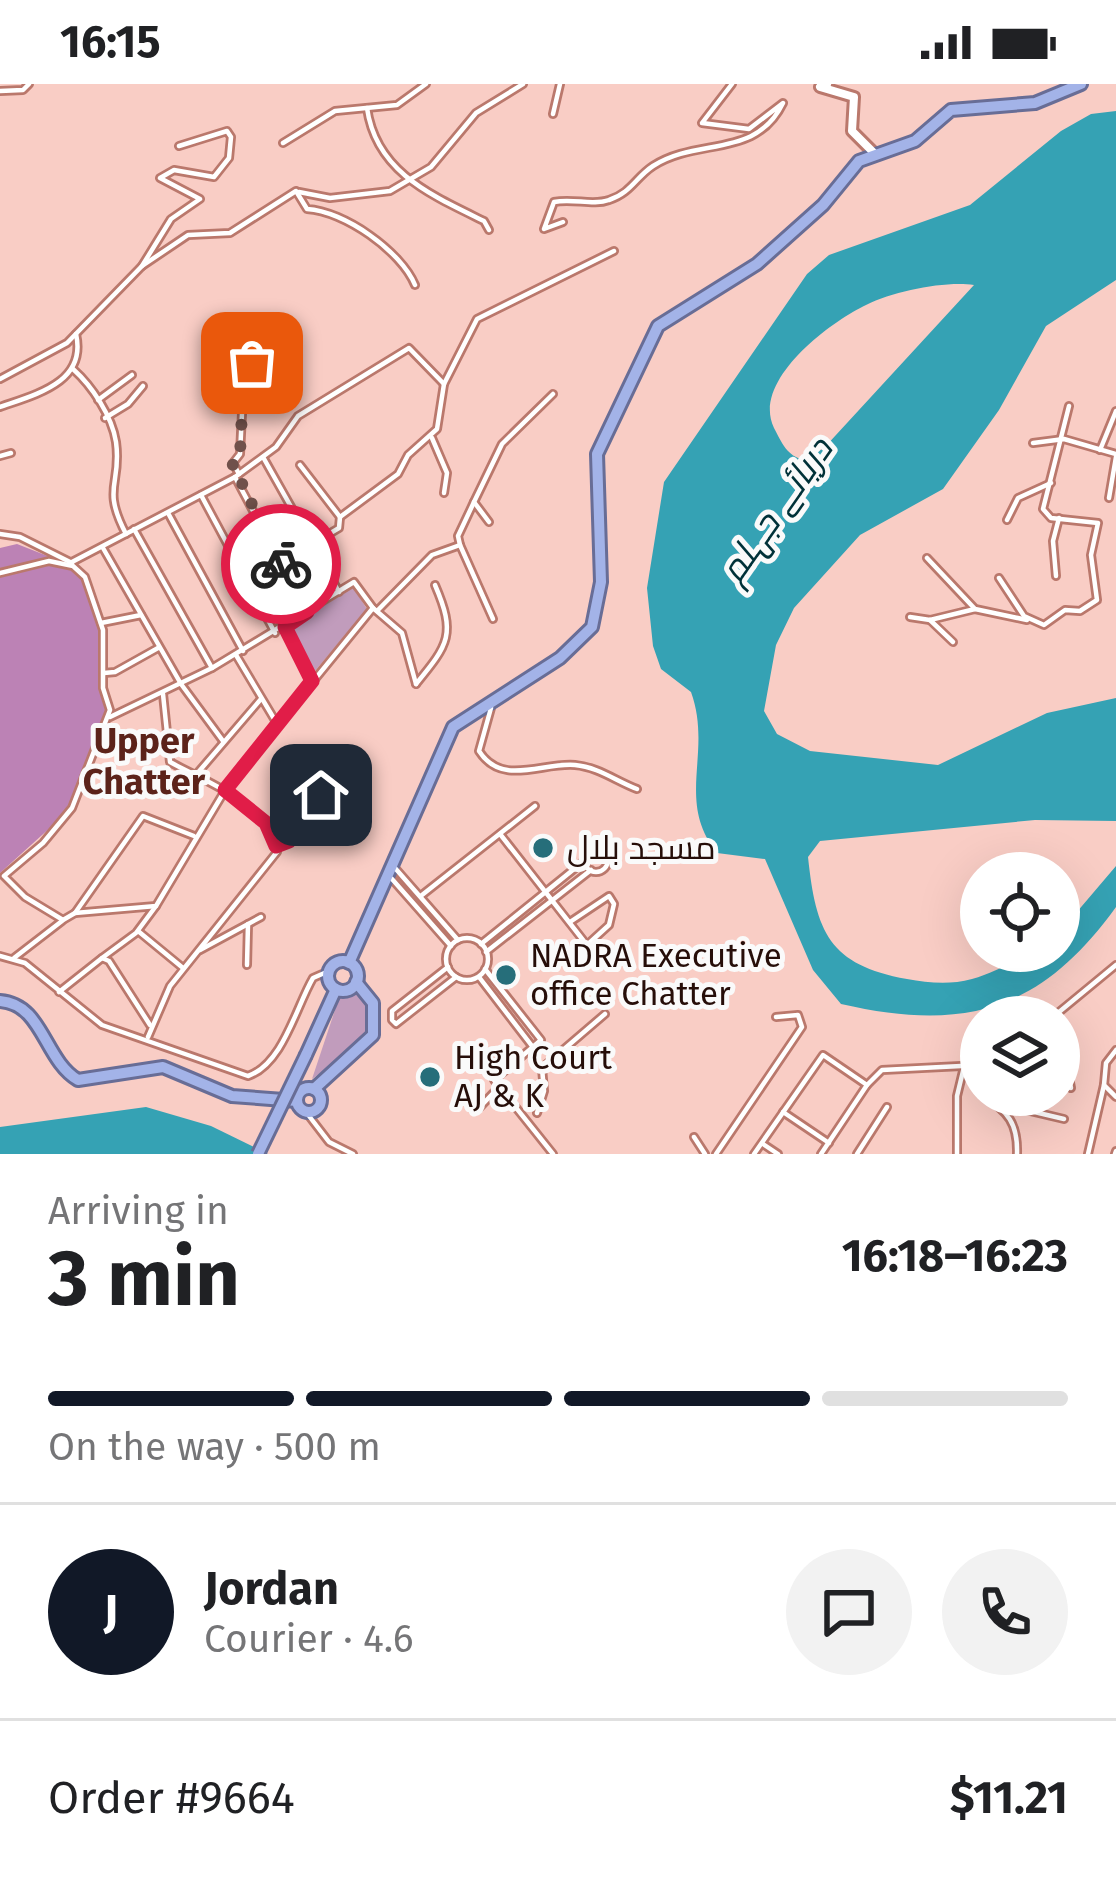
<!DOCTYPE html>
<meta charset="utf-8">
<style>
:root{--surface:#fff;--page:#f2f2f2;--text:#202124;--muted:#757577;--line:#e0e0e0;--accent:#111827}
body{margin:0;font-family:"Fira Sans",Cairo,sans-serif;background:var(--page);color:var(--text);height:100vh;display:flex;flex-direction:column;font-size:45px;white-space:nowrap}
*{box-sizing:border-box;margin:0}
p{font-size:39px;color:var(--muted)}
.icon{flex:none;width:66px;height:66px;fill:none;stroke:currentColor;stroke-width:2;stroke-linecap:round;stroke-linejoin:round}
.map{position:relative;height:1070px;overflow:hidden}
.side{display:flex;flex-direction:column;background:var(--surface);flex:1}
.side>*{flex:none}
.tools{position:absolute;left:960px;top:768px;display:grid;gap:24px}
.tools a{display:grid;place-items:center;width:120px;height:120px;border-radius:50%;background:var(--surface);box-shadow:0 12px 48px #0002;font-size:60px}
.pin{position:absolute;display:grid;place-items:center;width:102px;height:102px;color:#fff;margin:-51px;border-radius:24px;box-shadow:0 6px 18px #0006}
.courier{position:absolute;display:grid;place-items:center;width:120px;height:120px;margin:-60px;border:9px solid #e11d48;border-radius:50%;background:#fff;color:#222;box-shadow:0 3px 15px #0007}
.head em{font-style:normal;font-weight:700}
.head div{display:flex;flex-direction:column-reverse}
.head{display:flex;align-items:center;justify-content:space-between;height:204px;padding:0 48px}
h1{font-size:78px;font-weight:700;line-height:90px}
.bar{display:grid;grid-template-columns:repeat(4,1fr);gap:18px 12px;align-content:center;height:144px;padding:0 48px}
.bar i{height:15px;border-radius:9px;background:var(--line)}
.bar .current{background:var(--accent)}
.bar p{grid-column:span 4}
.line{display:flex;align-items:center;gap:30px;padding:0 48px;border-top:3px solid var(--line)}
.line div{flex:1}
.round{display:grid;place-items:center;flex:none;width:126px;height:126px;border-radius:63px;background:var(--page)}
.status{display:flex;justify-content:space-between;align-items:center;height:84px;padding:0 60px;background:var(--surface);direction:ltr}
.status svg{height:33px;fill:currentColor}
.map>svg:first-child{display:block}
.green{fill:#c19cbc}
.forest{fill:#bc82b5}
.water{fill:#35a2b4;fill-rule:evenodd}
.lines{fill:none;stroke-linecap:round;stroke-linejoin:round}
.minor-casing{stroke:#ba786c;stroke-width:10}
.secondary-casing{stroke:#ba786c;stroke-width:14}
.trunk-casing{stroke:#686d96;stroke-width:16}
.minor{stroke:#fff;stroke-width:4.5}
.secondary{stroke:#fff;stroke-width:8}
.trunk{stroke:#a3b3e8;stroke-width:10}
.trunk-bridge-casing{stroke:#686d96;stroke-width:16;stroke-linecap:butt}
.trunk-bridge{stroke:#a3b3e8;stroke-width:10}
.done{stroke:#70514b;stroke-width:12;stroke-dasharray:0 21.6}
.route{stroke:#e11d48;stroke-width:15}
.poi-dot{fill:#266e7a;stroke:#fafafa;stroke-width:4.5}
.labels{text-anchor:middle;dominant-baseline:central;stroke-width:10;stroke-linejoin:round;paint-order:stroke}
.poi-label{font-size:33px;fill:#260e09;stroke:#fafafa;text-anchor:start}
.water-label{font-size:36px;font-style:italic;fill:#003138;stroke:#fafafa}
.neighbourhood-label{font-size:36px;font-weight:bold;fill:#5c231a;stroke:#fafafa}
</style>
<div class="status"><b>16:15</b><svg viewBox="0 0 49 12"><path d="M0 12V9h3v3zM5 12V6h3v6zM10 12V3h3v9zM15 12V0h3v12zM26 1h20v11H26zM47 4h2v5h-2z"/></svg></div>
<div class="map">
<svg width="1116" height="1070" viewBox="0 0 1116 1070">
<rect width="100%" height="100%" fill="#f9cdc5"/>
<!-- green -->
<g class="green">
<path d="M 353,503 L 367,525 L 315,587 L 299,568 L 291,543 Z"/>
<path d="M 343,902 L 362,910 C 382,957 346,969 312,995 Z"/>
</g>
<!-- forest -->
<path class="forest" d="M 17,460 L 73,482 L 85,493 L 103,546 L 103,604 L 110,626 L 72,724 L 0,789 L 0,464 Z"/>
<!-- water -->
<g class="water">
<path d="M 1116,27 L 1116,196 L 1046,242 L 999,326 L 943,405 L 860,451 L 794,524 L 776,561 L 764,627 L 777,650 L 810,667 L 938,681 L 1047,629 L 1116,614 L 1116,737 L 1035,736 L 820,757 L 808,773 C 816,848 829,881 907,895 C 929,899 950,901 972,895 C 1003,886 1027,867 1059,867 L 1059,849 L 1116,782 L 1116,823 C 1040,928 964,948 841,920 L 813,886 L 765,775 L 717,769 C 675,716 713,669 691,608 L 661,585 L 653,562 L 647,504 L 664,398 L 807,190 L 829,171 L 970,121 L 1061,47 L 1091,30 ZM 974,201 L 824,364 L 804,376 C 787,372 782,359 774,344 C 751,297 830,238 866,221 C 895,207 944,197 974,201 Z"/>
<path d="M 146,1023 L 211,1042 L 268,1070 L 0,1070 L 0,1043 Z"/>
</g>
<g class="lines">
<defs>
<g id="minor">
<path d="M 0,7 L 23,6 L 29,0"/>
<path d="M 367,24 C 376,88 431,111 484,137 L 489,146"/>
<path d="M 553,30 L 560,0"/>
<path d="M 283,59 L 335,27 L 397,21 L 426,0"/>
<path d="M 299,108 L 330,114 L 390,107 L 431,83 L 476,29 L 523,0"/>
<path d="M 563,138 L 544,145 L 554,118 C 573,114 593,122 609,116 C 631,109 636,93 653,82 C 698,53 756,75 783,19 L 749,45 L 702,39 L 732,0"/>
<path d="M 142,182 L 188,151 L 230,149 L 296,107 L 307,125 C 344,127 401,167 415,201"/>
<path d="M 73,285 C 92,302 112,332 116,358 C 122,401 101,402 126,450"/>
<path d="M 0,295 L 67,259 L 142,182 L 171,135 L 200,115 L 160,94 L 174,86 L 214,93 L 229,74 L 231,53 L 227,47 L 179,62"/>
<path d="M 245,310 L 269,288"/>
<path d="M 98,316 L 132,291"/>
<path d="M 0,323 C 37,310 87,298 76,250"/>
<path d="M 105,334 L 128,320 L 143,302"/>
<path d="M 432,354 L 447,389 L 444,409"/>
<path d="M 1033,359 L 1064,355 L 1116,370"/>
<path d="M 1100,366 L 1116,327"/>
<path d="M 0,372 L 11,369"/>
<path d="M 263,373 L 339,508"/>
<path d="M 300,381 L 340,433 L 339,444 L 312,460"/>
<path d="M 239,390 L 233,379 L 240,370 L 244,288 L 269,253"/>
<path d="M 235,393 L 307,528"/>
<path d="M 201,411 L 275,549"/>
<path d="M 1109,414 L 1116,373"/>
<path d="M 168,429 L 243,567"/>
<path d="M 340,433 L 398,390 L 408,371 L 437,345 L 444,300 L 477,235 L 614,167"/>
<path d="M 1007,436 L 1018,414 L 1051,399"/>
<path d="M 489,438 L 474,418 L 502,360 L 553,310"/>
<path d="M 134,445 L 212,584"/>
<path d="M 0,450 L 20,453 L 72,479"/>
<path d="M 460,461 L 458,452 L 474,418"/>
<path d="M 103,464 L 181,600 L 223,657"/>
<path d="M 927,474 L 975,525 L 1027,536"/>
<path d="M 72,478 L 235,393 L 276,363 L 298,332 L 409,264 L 444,300"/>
<path d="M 0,489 L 49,477 L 73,482 L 85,493 L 103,546 L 103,604 L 110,626 L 72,724 L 43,759 L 4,792 L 25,813 L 63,836 L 75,829 L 156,822 L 227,703 L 373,524 L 402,549 L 416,600"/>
<path d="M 1056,492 L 1053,457 L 1059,434"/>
<path d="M 999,494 L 1024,532 L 1044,541 L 1065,526 L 1080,527 L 1097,516 L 1091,471 L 1098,439 L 1051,434 L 1043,425 L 1069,322"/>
<path d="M 377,527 L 432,471 L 460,461 L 493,535"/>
<path d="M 910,533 L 930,536 L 975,525"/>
<path d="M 930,536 L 953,558"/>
<path d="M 101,539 L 141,531"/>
<path d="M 285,544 L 312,597"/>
<path d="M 236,571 L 276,638"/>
<path d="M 104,589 L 115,588 L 158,564"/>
<path d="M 416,600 C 449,560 456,550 435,501"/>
<path d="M 491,624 L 479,667 C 502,703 542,678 575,681 C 598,683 616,697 637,705"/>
<path d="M 110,633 L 212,584 L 354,498 L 373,524"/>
<path d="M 195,692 L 261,615"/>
<path d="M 500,750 L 583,856"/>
<path d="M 276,762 C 298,752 322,719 321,695"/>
<circle cx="596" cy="776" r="12"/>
<path d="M 395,784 L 458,856"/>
<path d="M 392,795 L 451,862"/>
<path d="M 422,811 L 535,722"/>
<path d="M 75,829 L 143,732 L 194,752"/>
<path d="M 570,838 L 609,812 L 614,820 L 609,841 L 587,861"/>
<path d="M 138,847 L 183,884"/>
<circle cx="467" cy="875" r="21"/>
<path d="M 481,860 L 584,777"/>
<path d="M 200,866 L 261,833"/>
<path d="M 486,868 L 591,786"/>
<path d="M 0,872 L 25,879 L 102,941 L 248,992 C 283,980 296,923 313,894 L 329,887"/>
<path d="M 14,874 L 62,837"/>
<path d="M 102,874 L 136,849 L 156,822"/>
<path d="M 247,881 L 248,840"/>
<path d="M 448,883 L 392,927 L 392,936 L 396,940 L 456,893"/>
<path d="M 485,885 L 541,956 L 494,996 L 553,1070"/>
<path d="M 479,893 L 532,962"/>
<path d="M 59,908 L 102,874 L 109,877 L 150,941"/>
<path d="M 1053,933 L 1116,881"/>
<path d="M 148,953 L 170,902 L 277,768 C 270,720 208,699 170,678 L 163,610"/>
<path d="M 1116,966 L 1106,979 L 1104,1001 L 1116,1013"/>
<path d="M 1059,968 L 1065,973 L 1071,1004"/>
<path d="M 978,981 L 976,1004 L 981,1009"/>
<path d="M 983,1011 C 1008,1028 1018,1039 1017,1070"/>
<path d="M 480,1023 L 499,1003"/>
<path d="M 1005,1027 L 1009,1022 L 1064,1035"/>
<path d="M 306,1028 L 329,1058 L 353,1070"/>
<path d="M 783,1028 L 829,1059"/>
<path d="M 537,1029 L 544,1007 L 542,984 L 605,930"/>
<path d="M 694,1053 L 705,1070"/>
<path d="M 763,1060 L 778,1070"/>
<path d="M 716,1070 L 802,943 L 798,931 L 776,933"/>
<path d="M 754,1070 L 823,971 L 867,1001 L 882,986 L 981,981"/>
<path d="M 821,1070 L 867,1001"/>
<path d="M 857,1070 L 887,1023"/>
<path d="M 957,1070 L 957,1012 L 964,983"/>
<path d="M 1088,1070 L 1104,1001"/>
<path d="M 1115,1070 L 1116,1067"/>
</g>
<path id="secondary" d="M 827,0 L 820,3 L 854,13 L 852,47 L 876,71"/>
<g id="trunk">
<circle cx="343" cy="892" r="15"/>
<path d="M 349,879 L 453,643 L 560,574 L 592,543 L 601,498 L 597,370 L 658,242 L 757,180 L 823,121 L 859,77 L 915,57 L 951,26 L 1035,19 L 1081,0"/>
<path d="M 0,917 C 43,920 44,976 78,996 L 163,983 L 232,1012 L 297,1017"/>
<path d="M 306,971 L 336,905"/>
<circle cx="309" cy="1016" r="12"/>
<path d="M 314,1005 L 373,951 L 373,919 L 356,898"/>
</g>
</defs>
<!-- minor casing -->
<use href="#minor" class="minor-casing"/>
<!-- secondary casing -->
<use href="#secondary" class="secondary-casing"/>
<!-- trunk casing -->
<use href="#trunk" class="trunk-casing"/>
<!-- minor -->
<use href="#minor" class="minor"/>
<!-- secondary -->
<use href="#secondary" class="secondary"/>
<!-- trunk -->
<use href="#trunk" class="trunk"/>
<defs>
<path id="trunk-bridge" d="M 258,1070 L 306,971"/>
</defs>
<!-- trunk-bridge casing -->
<use href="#trunk-bridge" class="trunk-bridge-casing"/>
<!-- trunk-bridge -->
<use href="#trunk-bridge" class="trunk-bridge"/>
</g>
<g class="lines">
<!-- done -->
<path class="done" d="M 252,279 L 244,288 L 240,370 L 232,379 L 281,480"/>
<!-- route -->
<path class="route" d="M 281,480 L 307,528 L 285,543 L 312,597 L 225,706 L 266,739 L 276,762 L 289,757 L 321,711"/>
</g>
<!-- markers -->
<g class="poi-dot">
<circle cx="543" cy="764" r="12"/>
<circle cx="506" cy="891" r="12"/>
<circle cx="430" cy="993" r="12"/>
</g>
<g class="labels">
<!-- poi labels -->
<g class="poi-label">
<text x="567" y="764">مسجد بلال</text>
<text x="530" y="872">NADRA Executive<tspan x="530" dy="38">office Chatter</tspan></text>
<text x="454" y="974">High Court<tspan x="454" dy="38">AJ &amp; K</tspan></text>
</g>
<!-- water labels -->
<g class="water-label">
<text transform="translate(776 426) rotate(-55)">دریائے جہلم</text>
</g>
<!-- neighbourhood labels -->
<g class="neighbourhood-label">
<text x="144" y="657">Upper<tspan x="144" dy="41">Chatter</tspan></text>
</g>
</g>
</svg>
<div class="tools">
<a><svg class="icon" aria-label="locate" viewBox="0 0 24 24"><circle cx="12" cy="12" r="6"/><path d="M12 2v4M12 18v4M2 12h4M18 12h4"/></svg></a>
<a><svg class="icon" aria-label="layers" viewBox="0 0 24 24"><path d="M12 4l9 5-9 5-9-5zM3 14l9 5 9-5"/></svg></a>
</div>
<div class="pin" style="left:252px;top:279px;background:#ea580c"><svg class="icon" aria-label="bag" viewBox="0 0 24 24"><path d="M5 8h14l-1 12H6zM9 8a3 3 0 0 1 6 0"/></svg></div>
<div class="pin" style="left:321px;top:711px;background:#1f2937"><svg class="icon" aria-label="home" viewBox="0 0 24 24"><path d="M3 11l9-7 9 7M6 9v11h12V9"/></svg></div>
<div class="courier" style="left:281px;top:480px"><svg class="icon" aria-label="bike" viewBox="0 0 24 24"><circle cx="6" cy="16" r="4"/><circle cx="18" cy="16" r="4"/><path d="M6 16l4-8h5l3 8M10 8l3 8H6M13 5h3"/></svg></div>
</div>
<section class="side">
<div class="head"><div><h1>3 min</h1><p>Arriving in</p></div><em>16:18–16:23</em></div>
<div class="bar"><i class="current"></i><i class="current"></i><i class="current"></i><i></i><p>On the way · 500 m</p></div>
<div class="line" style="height:216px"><b class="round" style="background:var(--accent);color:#fff">J</b><div><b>Jordan</b><p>Courier · 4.6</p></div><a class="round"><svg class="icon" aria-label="chat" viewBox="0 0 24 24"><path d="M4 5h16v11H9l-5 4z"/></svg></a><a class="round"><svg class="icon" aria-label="phone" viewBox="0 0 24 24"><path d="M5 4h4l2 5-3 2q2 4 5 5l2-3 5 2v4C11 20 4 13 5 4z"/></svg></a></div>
<div class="line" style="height:156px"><div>Order #9664</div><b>$11.21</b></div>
</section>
